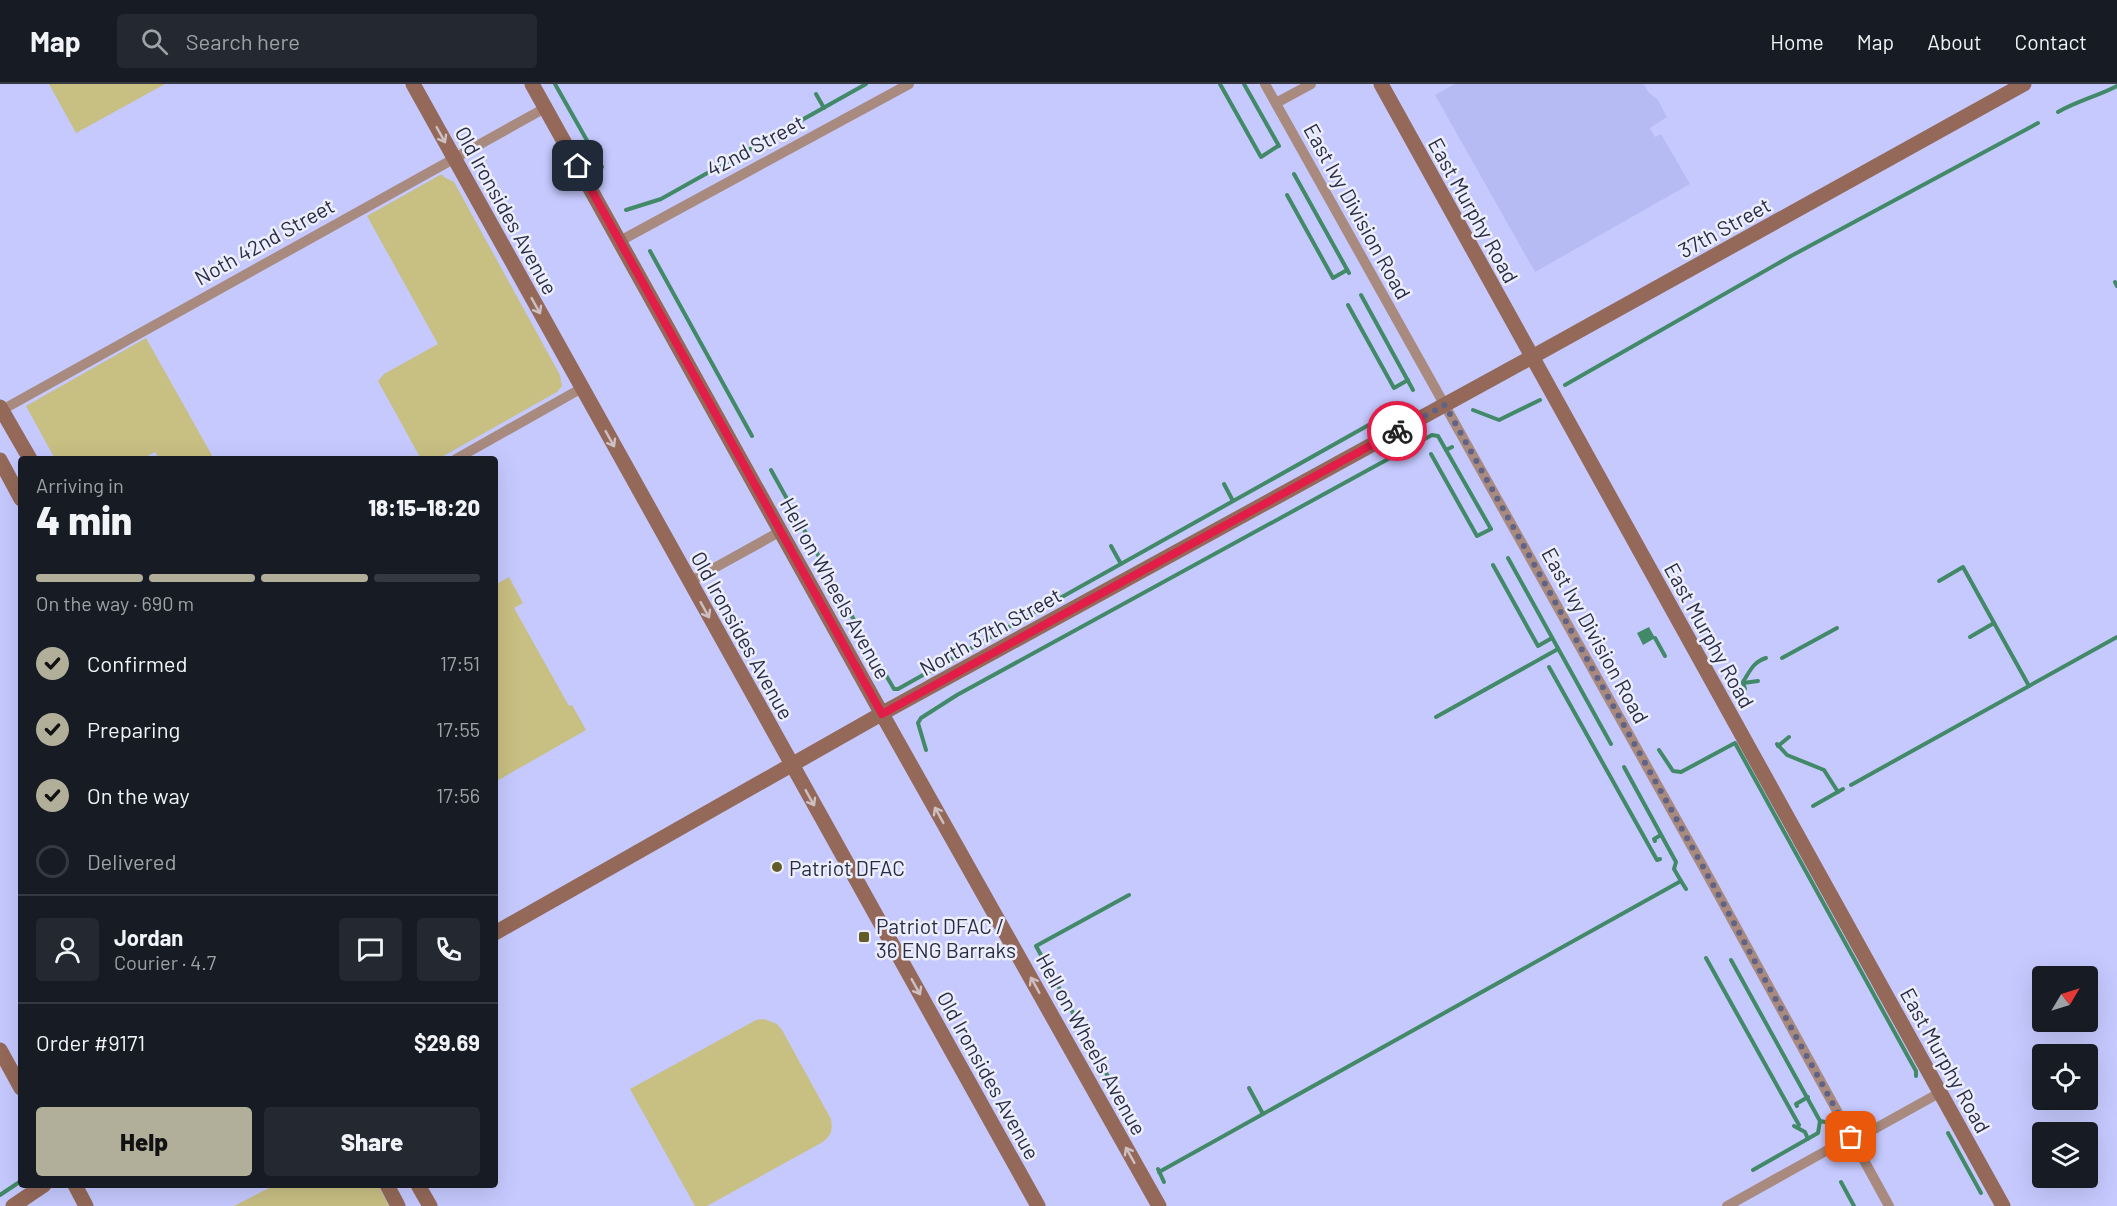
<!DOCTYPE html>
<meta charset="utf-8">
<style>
:root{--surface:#171b24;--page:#242831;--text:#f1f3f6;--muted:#9ea1a6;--line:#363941;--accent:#b1ae99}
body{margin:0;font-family:Barlow,sans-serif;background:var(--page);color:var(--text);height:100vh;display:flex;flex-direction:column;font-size:22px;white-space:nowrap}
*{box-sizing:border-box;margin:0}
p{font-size:20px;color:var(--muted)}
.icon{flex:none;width:33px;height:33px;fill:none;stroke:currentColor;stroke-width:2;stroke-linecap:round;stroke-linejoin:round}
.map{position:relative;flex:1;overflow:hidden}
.panel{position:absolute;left:18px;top:372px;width:480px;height:732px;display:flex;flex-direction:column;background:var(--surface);border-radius:6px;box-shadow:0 6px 24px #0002}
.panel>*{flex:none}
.needle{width:39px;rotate:52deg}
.buttons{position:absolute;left:2032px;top:882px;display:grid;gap:12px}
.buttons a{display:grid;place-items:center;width:66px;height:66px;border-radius:6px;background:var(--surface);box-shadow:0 6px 24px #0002;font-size:30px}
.pin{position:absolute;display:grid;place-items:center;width:51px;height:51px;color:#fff;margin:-26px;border-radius:12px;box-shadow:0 3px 9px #0006}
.courier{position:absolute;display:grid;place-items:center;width:60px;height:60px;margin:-30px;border:4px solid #e11d48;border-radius:50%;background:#fff;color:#222;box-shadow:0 2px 8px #0007}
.headline em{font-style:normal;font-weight:800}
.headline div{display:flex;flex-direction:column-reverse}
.headline{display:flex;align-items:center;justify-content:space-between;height:102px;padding:0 18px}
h1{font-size:39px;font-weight:800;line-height:45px}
.bar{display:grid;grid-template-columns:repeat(4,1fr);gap:9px 6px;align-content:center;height:72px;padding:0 18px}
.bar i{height:8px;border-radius:4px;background:var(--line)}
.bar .current{background:var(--accent)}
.bar p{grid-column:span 4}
.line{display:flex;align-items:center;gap:15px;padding:0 18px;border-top:2px solid var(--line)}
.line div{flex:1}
.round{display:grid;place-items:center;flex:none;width:63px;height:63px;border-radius:6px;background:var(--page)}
ol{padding:0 18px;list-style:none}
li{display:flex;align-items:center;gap:18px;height:66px}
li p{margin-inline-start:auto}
li .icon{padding:6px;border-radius:50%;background:var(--accent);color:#111;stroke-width:4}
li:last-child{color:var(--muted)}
li i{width:33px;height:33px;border:3px solid var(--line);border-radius:50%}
.cta{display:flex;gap:12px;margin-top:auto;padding:12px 18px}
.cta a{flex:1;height:69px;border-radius:6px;background:var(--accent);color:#111;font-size:24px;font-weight:800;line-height:69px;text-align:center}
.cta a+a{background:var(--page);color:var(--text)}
header{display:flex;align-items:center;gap:36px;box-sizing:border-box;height:84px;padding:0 30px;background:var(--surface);border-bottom:2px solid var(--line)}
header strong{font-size:28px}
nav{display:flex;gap:33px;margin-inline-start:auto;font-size:21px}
.search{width:420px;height:54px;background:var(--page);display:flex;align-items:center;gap:15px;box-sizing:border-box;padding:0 21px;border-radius:6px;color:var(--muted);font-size:22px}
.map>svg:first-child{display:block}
.built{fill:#b7bbf4}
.green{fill:#c8bf83}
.water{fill:#418967}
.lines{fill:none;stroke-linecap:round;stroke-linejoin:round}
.stream{stroke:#418967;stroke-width:4}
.street{stroke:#a98a7f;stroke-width:10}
.secondary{stroke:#946959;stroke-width:15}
.oneway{stroke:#cdbfc2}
.done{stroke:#606386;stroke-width:6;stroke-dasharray:0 10.8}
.route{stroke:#e11d48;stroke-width:8}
.poi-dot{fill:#625a27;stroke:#eceefb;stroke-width:2}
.labels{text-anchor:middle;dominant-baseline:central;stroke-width:5;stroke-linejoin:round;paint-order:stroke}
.street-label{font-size:21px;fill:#2a2c45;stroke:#eceefb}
.poi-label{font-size:21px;fill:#2a2c45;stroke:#eceefb;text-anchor:start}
</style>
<header>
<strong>Map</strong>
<div class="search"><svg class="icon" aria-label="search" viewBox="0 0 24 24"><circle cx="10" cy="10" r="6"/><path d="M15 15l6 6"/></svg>Search here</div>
<nav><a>Home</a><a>Map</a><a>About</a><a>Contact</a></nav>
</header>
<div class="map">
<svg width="2117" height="1122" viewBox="0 0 2117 1122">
<rect width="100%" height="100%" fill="#c5c9fe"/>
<!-- built -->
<path class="built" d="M 1455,0 L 1644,0 L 1648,8 L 1658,16 L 1667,33 L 1650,44 L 1655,53 L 1661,50 L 1690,100 L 1535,188 L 1435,11 Z"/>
<!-- green -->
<g class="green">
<path d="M 49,0 L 165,0 L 76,49 Z"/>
<path d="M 440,91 L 443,91 L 444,93 L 454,98 L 560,291 L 562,302 L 557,308 L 438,375 L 421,375 L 378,297 L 384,290 L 438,260 L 367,132 Z"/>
<path d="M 146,254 L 214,375 L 159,375 L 155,368 L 142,375 L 55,375 L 26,322 Z"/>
<path d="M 509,493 L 523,519 L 514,524 L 569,622 L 572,621 L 586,646 L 495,698 L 495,501 Z"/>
<path d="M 764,935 L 777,940 L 782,946 L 831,1035 C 833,1047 831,1052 821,1059 L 707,1122 L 695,1122 L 630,1005 L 756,936 Z"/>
<path d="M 275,1101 L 378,1101 L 389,1122 L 234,1122 Z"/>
</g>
<!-- water -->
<path class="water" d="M 1649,543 L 1655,554 L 1643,561 L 1637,549 Z"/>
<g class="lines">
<!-- stream -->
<g class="stream">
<path d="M 555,0 L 602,83"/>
<path d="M 1220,0 L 1261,73 L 1278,62"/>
<path d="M 1244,0 L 1279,62"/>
<path d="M 816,10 L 824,24"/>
<path d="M 2058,28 C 2077,17 2098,12 2117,2"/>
<path d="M 1294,90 L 1349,189"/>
<path d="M 1287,111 L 1333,194 L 1347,186"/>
<path d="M 626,126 L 661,115 L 866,0"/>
<path d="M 650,167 L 752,352"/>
<path d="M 2115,198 L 2117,202"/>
<path d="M 1361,211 L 1413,306"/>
<path d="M 1348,221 L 1394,304 L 1408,296"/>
<path d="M 1565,301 L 1791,172 L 2038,39"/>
<path d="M 1473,326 L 1499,336 L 1540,316"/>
<path d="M 1431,370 L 1477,452 L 1491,445 L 1446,366 L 1452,363"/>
<path d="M 771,386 L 864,554"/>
<path d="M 1224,400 L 1233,417"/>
<path d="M 1111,462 L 1121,480"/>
<path d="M 1508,474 L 1611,660"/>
<path d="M 1493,481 L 1538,562 L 1552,554"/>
<path d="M 1939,497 L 1963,483 L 2029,602"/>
<path d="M 1970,553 L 1994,539"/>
<path d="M 1655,554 L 1665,572"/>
<path d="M 1782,574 L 1837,544"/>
<path d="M 877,576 L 894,605 L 898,605 L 1399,324"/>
<path d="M 1549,583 L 1657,776 L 1660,775"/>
<path d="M 1743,599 L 1758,597"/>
<path d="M 1745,605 L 1743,598 C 1750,587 1753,578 1766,574"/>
<path d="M 1436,633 L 1558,565"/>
<path d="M 1777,660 L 1787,671 L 1824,686 L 1838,708"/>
<path d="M 1778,662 L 1789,653"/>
<path d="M 926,666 L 918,639 L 921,634 L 957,611 L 1432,351 L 1438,352 L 1446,366"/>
<path d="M 1659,666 L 1673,687 L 1681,688 L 1735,659 L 1916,987 L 1916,992"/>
<path d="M 1624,683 L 1676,778 L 1674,785 L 1681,797"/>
<path d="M 1851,701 L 2117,553"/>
<path d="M 1813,722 L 1843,705"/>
<path d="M 1655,757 L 1654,755 L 1661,751"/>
<path d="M 1706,874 L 1799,1041"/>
<path d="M 1731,876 L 1820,1037 L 1825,1038"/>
<path d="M 1249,1004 L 1263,1030"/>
<path d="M 1797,1022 L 1796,1020 L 1808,1013"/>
<path d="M 1126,1025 L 1036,862 L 1129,811"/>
<path d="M 1794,1042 L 1805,1048 L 1808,1055"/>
<path d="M 1948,1049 L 1981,1109"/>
<path d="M 1158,1085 L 1164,1098"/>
<path d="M 1753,1086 L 1818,1049 L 1820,1037"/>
<path d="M 1159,1088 L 1681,797 L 1686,805"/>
<path d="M 1841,1098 L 1854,1122"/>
<path d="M 0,1111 L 21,1097"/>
</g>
<!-- street -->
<g class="street">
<path d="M 1265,0 L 1706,788 L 1889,1122"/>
<path d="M 1276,19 L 1311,0"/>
<path d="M 620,157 L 909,0"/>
<path d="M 2,326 L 545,24"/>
<path d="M 456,375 L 582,304"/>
<path d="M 689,498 L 781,447"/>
<path d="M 1727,1122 L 1851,1053 L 1869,1048 L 1941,1008"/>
</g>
<!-- secondary -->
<g class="secondary">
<path d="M 413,0 L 1038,1122"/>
<path d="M 532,0 L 882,630 L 1159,1122"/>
<path d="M 1381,0 L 2003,1122"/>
<path d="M 0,323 L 30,375"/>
<path d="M 0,376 L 21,415"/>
<path d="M 495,849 L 890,625 L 1532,273 L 2024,0"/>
<path d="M 0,966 L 21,1004"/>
<path d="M 75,1101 L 86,1122"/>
<path d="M 387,1101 L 398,1122"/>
<path d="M 418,1101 L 430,1122"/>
<path d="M 13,1122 L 44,1101"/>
</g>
</g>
<!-- one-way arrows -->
<defs><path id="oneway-shaft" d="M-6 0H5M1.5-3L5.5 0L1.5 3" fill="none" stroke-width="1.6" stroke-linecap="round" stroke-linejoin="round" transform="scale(1.5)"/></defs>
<g class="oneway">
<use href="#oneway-shaft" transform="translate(441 51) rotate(61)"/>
<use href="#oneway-shaft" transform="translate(536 222) rotate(61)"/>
<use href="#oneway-shaft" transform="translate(610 355) rotate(61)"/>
<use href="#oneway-shaft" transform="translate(705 526) rotate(61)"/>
<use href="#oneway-shaft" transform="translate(810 714) rotate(61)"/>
<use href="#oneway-shaft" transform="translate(939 731) rotate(-119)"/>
<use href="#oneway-shaft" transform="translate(1035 901) rotate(-119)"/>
<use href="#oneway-shaft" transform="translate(916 903) rotate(61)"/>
<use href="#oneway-shaft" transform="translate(1130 1071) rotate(-119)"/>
</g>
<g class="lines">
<!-- done -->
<path class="done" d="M 1397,347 L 1445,321 L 1706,788 L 1851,1053"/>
<!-- route -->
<path class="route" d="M 578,82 L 882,630 L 1397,347"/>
</g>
<!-- markers -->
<g class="poi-dot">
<circle cx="777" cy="783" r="6"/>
<rect x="858" y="847" width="12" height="12" rx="3"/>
</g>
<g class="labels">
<!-- street labels -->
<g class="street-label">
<text transform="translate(755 61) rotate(-28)">42nd Street</text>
<text transform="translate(507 126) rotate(61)">Old Ironsides Avenue</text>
<text transform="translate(1474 126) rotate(61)">East Murphy Road</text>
<text transform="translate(1358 127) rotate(61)">East Ivy Division Road</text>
<text transform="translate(1724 143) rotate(-29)">37th Street</text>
<text transform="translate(264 157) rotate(-29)">Noth 42nd Street</text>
<text transform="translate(836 504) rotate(61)">Hell on Wheels Avenue</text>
<text transform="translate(990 547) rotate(-29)">North 37th Street</text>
<text transform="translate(743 551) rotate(61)">Old Ironsides Avenue</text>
<text transform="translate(1596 551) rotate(61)">East Ivy Division Road</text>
<text transform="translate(1710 551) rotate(61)">East Murphy Road</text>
<text transform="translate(1092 960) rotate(61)">Hell on Wheels Avenue</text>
<text transform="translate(1946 976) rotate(61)">East Murphy Road</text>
<text transform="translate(989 991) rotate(61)">Old Ironsides Avenue</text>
</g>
<!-- poi labels -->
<g class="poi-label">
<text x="789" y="783">Patriot DFAC</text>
<text x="876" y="841">Patriot DFAC /<tspan x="876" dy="24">36 ENG Barraks</tspan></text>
</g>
</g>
</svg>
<div class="buttons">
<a><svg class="needle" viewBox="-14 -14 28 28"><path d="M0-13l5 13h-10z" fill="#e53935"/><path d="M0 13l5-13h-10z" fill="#9ea1a6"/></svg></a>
<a><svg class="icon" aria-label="locate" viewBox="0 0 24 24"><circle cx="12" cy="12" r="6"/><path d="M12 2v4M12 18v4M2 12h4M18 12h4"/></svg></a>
<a><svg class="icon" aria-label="layers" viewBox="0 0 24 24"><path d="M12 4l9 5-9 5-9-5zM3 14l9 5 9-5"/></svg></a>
</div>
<div class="pin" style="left:1851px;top:1053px;background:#ea580c"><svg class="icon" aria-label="bag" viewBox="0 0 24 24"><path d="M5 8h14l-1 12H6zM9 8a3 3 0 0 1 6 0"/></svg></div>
<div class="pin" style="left:578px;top:82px;background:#1f2937"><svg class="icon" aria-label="home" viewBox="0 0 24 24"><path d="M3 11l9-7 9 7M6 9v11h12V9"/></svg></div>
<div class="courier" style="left:1397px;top:347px"><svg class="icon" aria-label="bike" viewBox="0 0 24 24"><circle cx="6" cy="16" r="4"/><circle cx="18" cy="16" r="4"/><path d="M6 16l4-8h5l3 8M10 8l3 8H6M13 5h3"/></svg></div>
<section class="panel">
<div class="headline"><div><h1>4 min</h1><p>Arriving in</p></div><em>18:15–18:20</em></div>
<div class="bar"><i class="current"></i><i class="current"></i><i class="current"></i><i></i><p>On the way · 690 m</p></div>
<ol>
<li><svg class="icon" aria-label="check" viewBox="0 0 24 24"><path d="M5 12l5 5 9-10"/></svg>Confirmed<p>17:51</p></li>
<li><svg class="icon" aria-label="check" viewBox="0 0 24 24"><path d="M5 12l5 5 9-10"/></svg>Preparing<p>17:55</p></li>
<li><svg class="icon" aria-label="check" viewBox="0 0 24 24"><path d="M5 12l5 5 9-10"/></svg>On the way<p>17:56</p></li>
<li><i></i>Delivered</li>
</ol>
<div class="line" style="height:108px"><a class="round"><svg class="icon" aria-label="person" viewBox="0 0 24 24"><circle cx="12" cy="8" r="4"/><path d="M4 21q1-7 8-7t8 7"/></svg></a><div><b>Jordan</b><p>Courier · 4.7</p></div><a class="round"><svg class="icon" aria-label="chat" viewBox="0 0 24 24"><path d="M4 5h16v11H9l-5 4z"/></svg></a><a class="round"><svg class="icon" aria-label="phone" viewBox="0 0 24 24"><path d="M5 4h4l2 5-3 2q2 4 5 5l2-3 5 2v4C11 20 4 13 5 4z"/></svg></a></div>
<div class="line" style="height:78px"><div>Order #9171</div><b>$29.69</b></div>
<div class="cta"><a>Help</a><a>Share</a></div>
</section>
</div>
